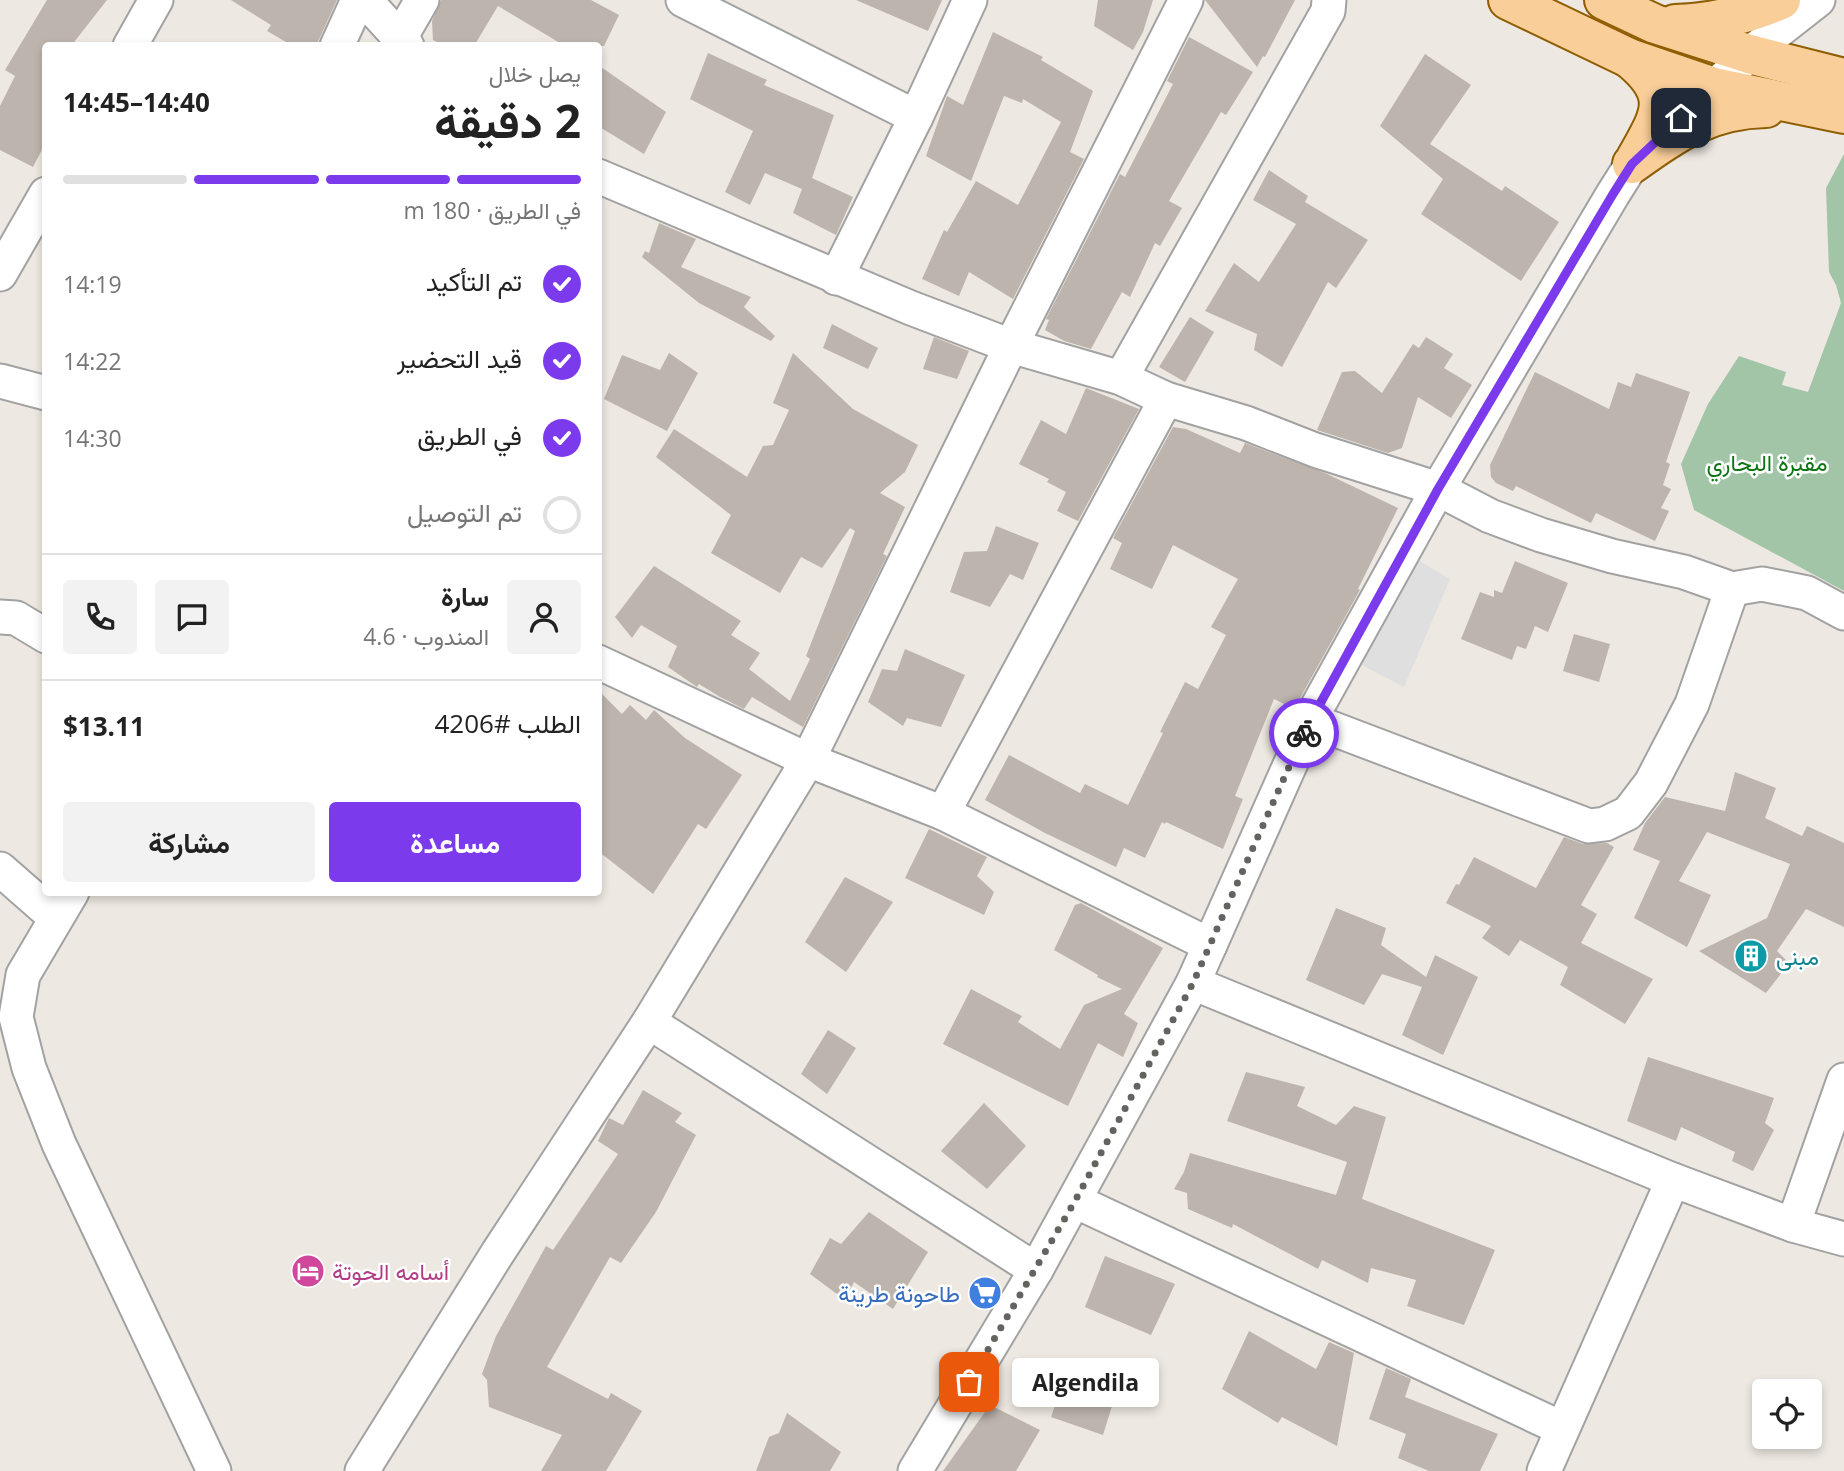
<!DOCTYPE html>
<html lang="ar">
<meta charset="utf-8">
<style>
:root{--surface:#fff;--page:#f2f2f2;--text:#222;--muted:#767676;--line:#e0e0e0;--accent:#7c3aed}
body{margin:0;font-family:"Open Sans",Vazirmatn,sans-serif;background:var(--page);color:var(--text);direction:rtl;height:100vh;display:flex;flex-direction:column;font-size:26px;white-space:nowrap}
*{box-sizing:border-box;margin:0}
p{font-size:23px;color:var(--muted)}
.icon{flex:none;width:38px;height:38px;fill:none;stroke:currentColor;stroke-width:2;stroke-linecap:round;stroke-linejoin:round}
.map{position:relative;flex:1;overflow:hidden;direction:ltr}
.panel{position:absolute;left:42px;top:42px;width:560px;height:854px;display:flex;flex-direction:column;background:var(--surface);border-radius:7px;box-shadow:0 4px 10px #0003;direction:rtl}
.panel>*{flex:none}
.tools{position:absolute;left:1752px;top:1379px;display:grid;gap:14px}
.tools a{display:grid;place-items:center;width:70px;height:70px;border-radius:7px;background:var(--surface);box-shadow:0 4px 10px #0003;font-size:35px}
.pin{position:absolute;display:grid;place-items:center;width:60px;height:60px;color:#fff;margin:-30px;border-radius:14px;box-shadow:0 4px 10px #0006}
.courier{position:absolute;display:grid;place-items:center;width:70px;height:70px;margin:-35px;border:5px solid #7c3aed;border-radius:50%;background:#fff;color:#222;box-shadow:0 2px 9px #0007}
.bubble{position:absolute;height:49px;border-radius:7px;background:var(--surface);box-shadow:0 4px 10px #0003;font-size:23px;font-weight:700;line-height:49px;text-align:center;direction:rtl}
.summary em{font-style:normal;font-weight:700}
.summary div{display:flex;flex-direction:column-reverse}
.summary{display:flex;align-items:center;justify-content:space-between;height:119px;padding:0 21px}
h1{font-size:46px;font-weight:700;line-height:52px}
.bar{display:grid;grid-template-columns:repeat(4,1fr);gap:10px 7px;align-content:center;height:84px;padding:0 21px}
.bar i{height:9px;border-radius:5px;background:var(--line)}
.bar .current{background:var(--accent)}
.bar p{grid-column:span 4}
.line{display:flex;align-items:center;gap:18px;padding:0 21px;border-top:2px solid var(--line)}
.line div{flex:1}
.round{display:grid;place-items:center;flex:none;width:74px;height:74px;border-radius:7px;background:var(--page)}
ol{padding:0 21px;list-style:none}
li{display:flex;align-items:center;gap:21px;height:77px}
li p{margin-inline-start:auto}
li .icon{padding:7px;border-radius:50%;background:var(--accent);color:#fff;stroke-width:4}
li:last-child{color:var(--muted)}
li i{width:38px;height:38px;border:4px solid var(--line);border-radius:50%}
.primary-button{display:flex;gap:14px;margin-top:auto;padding:14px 21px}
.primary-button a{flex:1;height:80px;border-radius:7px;background:var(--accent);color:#fff;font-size:28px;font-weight:700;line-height:80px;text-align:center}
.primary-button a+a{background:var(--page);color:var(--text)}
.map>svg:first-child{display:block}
.cemetery{fill:#a2c5a7}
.parking{fill:#dfdfdf}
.building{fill:#bdb4ad}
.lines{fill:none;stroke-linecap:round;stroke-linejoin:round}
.minor-casing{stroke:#a2a2a2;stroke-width:37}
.major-casing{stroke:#8f5e03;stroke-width:42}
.minor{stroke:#fff;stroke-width:33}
.major{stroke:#f9ce99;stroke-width:38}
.done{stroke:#646360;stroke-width:7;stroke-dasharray:0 12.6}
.route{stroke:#7c3aed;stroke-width:9}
.labels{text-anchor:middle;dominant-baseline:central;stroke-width:5;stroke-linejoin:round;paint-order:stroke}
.park-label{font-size:23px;fill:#0d7514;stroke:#fff}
.culture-label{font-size:23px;fill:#0d838f;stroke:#fff;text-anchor:start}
.hotel-label{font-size:23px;fill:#b23c85;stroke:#fff;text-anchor:start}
.shop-label{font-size:23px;fill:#366cbe;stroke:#fff;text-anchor:end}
</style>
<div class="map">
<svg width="1844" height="1471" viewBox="0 0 1844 1471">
<rect width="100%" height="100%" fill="#ede8e1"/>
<!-- cemetery -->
<path class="cemetery" d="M 1844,154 L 1844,591 L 1694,510 L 1681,464 L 1708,404 L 1739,356 L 1786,372 L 1782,385 L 1808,392 L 1841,303 L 1836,285 L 1829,272 L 1826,188 Z"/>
<!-- parking -->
<path class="parking" d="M 1403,551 L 1450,579 L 1404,687 L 1356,662 Z"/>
<!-- building -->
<g class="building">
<path d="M 47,0 L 107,0 L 71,46 L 46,46 L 46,142 L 33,167 L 0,150 L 0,106 L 15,76 L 5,70 Z"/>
<path d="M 231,0 L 337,0 L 316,46 L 293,46 L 267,31 L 271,25 Z"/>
<path d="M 441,0 L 591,0 L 619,15 L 604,46 L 565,46 L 498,6 L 474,46 L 445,46 L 433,40 L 432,21 Z"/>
<path d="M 856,0 L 942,0 L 928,31 Z"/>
<path d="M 1098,0 L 1153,0 L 1143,32 L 1133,50 L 1094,26 Z"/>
<path d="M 1205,0 L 1295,0 L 1265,57 L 1263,56 L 1257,67 Z"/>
<path d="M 993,32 L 1043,57 L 1041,60 L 1093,91 L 1070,152 L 1084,159 L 1013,299 L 969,272 L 959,296 L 922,279 L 944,230 L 947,232 L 976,181 L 1018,205 L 1061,122 L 1023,99 L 1022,103 L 1004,96 L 971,181 L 926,156 L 947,96 L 963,105 Z"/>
<path d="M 1189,37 L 1253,72 L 1226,115 L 1221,112 L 1169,201 L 1182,208 L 1160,246 L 1155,243 L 1130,297 L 1122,292 L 1091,349 L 1064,341 L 1045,330 L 1049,320 L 1046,319 L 1120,174 L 1125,177 L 1173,84 L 1167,81 Z"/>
<path d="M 708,53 L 767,80 L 764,85 L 834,115 L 812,178 L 853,197 L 836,235 L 793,213 L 802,189 L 765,173 L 750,205 L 725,192 L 753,131 L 690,99 Z"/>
<path d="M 1425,54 L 1471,85 L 1430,144 L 1502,191 L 1505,186 L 1559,222 L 1521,281 L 1421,214 L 1443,179 L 1380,126 Z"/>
<path d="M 598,65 L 666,112 L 644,154 L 598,126 Z"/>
<path d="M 1269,170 L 1308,196 L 1305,202 L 1368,240 L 1336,288 L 1328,282 L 1282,367 L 1254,350 L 1257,334 L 1205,311 L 1234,263 L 1259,282 L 1296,224 L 1253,200 Z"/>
<path d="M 659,223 L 696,239 L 681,267 L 751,297 L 744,307 L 775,336 L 771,341 L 699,303 L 642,257 L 645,251 L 649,253 Z"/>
<path d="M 1190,317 L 1214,332 L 1185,382 L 1159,367 Z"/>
<path d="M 832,324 L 878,348 L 868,369 L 823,348 Z"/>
<path d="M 934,337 L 969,351 L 957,379 L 923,369 Z"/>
<path d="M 1426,337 L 1453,354 L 1444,368 L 1472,385 L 1451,418 L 1418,397 L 1402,448 L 1388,453 L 1317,430 L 1342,372 L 1355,371 L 1382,393 L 1413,344 L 1419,348 Z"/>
<path d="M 669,353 L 698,373 L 667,431 L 604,399 L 622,355 L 660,370 Z"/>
<path d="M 793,353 L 853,409 L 918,445 L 905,472 L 880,493 L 905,507 L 883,554 L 887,556 L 803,727 L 752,697 L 744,709 L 720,697 L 699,684 L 697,687 L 668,667 L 677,646 L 641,625 L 632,638 L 615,617 L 654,566 L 741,621 L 731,635 L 760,653 L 749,669 L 790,701 L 810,659 L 806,656 L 855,531 L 850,528 L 822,568 L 801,557 L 780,593 L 711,553 L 731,515 L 656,457 L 674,429 L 747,477 L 763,446 L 773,445 L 789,410 L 773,403 Z"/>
<path d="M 1535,372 L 1609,409 L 1618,382 L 1631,387 L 1636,373 L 1690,392 L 1666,462 L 1670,464 L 1663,485 L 1671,489 L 1661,508 L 1669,511 L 1655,541 L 1596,513 L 1591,523 L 1516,486 L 1513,491 L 1496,483 L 1491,477 L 1490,465 Z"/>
<path d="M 1086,388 L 1139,409 L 1078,521 L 1057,511 L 1066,492 L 1047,482 L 1049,479 L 1019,464 L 1041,420 L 1066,434 Z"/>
<path d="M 1173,427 L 1186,429 L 1240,453 L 1245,443 L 1325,473 L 1398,508 L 1358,589 L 1360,590 L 1294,709 L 1274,699 L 1235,796 L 1243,799 L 1223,849 L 1166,822 L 1165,824 L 1162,822 L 1145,858 L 1124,848 L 1116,867 L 1045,833 L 985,800 L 1009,755 L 1080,793 L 1085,784 L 1128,805 L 1163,733 L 1160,732 L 1185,682 L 1198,689 L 1226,635 L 1211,627 L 1238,579 L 1173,545 L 1152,589 L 1110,569 L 1122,543 L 1113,538 Z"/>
<path d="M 996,526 L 1039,543 L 1023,580 L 1010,574 L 990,607 L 950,592 L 964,552 L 987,551 Z"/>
<path d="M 1515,561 L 1568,583 L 1548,632 L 1535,626 L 1526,649 L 1517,646 L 1512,660 L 1461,639 L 1480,592 L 1494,597 L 1494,590 L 1502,593 Z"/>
<path d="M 1574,634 L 1610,644 L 1599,682 L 1563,671 Z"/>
<path d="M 905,649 L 965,675 L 941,727 L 907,718 L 903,726 L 868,702 L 882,669 L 897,671 Z"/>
<path d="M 598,690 L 622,714 L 630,705 L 646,720 L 654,710 L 685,738 L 742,775 L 706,829 L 698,824 L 653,894 L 598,851 Z"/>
<path d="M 1735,772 L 1776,788 L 1765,818 L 1802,836 L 1807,826 L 1844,843 L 1844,927 L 1806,909 L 1777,951 L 1787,961 L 1780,975 L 1766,993 L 1699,951 L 1767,918 L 1790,864 L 1707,832 L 1679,881 L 1711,895 L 1687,947 L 1634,918 L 1660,861 L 1633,850 L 1645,823 L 1665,797 L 1725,811 Z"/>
<path d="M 929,829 L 987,857 L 977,876 L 994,892 L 984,915 L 905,878 Z"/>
<path d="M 1564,837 L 1583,844 L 1607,843 L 1614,847 L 1581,905 L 1597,914 L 1581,943 L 1653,979 L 1625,1024 L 1560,985 L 1568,967 L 1520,940 L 1509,956 L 1482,938 L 1491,926 L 1446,903 L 1456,884 L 1459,885 L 1474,857 L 1536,888 Z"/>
<path d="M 845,877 L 893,902 L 846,972 L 805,942 Z"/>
<path d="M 1081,903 L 1163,948 L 1124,1014 L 1138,1023 L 1123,1057 L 1098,1043 L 1068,1106 L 943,1044 L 971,989 L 1022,1016 L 1018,1022 L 1060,1049 L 1084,1005 L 1122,989 L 1097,977 L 1098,975 L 1054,950 L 1075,905 Z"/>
<path d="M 1336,908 L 1386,928 L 1381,945 L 1426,977 L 1435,955 L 1478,977 L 1443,1055 L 1402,1035 L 1422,987 L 1382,974 L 1364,1005 L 1306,980 Z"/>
<path d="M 828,1030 L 856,1048 L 827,1094 L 801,1074 Z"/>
<path d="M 1648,1057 L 1774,1098 L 1765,1123 L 1774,1130 L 1753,1171 L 1732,1161 L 1735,1152 L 1681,1127 L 1676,1141 L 1627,1121 Z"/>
<path d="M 1246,1072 L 1305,1087 L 1297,1106 L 1336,1125 L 1354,1106 L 1386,1117 L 1362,1199 L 1495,1250 L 1464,1325 L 1407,1306 L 1416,1280 L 1371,1268 L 1368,1283 L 1322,1260 L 1318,1269 L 1233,1224 L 1232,1228 L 1188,1209 L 1187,1193 L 1174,1189 L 1184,1172 L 1190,1153 L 1336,1195 L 1347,1162 L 1227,1121 Z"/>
<path d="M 643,1090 L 682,1113 L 675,1122 L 696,1135 L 656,1212 L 621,1263 L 610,1257 L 547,1367 L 608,1399 L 611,1393 L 642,1411 L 606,1471 L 541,1471 L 562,1435 L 489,1407 L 487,1380 L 482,1374 L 496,1336 L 546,1246 L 553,1250 L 618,1154 L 598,1141 L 609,1118 L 623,1125 Z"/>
<path d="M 984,1103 L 1026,1146 L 987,1189 L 941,1151 Z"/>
<path d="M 869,1212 L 928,1252 L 893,1309 L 854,1282 L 845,1300 L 810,1274 L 830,1238 L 841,1244 Z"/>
<path d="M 1105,1256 L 1175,1284 L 1151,1335 L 1085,1307 Z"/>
<path d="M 1249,1331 L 1316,1369 L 1329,1342 L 1354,1353 L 1337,1446 L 1282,1417 L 1278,1423 L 1222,1389 Z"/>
<path d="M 1068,1368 L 1117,1390 L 1103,1435 L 1051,1417 Z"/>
<path d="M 1386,1368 L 1411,1379 L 1405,1397 L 1498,1434 L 1480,1471 L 1429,1471 L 1398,1458 L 1406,1434 L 1369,1419 Z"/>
<path d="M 990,1405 L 1040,1430 L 1016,1471 L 943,1471 Z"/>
<path d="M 787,1413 L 841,1452 L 830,1471 L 756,1471 L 769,1437 L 779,1433 Z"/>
</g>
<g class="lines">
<defs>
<g id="minor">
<path d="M 365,0 L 407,46"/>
<path d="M 683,0 L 916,117"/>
<path d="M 400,38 L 422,0"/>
<path d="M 130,46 L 156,0"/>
<path d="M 337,46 L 358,0"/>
<path d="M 1698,103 L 1749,54 L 1818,0"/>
<path d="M 598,176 L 911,308 L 1011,346 L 1121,378 L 1166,399 L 1246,423 L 1315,450 L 1438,489 L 1490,516 L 1541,535 L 1612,556 L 1684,572 L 1732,589 L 1762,584 L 1807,593 L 1844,613"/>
<path d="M 0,274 L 46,194"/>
<path d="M 836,278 L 916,117 L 970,0"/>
<path d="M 1121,378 L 1328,11 L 1329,0"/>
<path d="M 0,381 L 46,393"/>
<path d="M 0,617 L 16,618 L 46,636"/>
<path d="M 598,662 L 808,760 L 943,813 L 1210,945"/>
<path d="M 1310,720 L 1589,826 L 1605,824 L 1628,813 L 1651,783 L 1692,704 L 1732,589"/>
<path d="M 943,813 L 1166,399"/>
<path d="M 0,869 L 56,918"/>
<path d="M 72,892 L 23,975 L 16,1017 L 29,1068 L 59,1144 L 214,1471"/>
<path d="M 1193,983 L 1673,1180 L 1793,1225 L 1844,1239"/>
<path d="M 649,1022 L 1036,1270"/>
<path d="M 1075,1201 L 1561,1428"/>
<path d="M 1793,1225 L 1844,1080"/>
<path d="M 362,1471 L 497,1254 L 649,1022 L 808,760 L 1011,346 L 1186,0"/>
<path d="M 915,1471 L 1036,1270 L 1193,983 L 1310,720 L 1438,489 L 1613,194 L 1632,164 L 1651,147"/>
<path d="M 1544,1471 L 1673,1180"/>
</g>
<g id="major">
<path d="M 1508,0 L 1629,58 L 1714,87 L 1844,114"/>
<path d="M 1604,0 L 1655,24 L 1749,54 L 1844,78"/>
<path d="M 1675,24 C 1713,23 1746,15 1781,0"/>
<path d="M 1629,58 C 1674,95 1661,114 1636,158"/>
<path d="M 1632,164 C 1676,132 1710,109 1766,108"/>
</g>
</defs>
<!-- minor casing -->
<use href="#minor" class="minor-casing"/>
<!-- major casing -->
<use href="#major" class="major-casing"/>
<!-- minor -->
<use href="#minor" class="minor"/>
<!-- major -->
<use href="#major" class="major"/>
</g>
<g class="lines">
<!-- done -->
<path class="done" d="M 969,1382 L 1075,1201 L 1193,983 L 1304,733"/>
<!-- route -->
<path class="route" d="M 1304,733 L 1438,489 L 1613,194 L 1632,164 L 1681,118"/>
</g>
<!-- icons -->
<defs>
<symbol id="building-disc" viewBox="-11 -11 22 22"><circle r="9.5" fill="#0f9aa8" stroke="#fff"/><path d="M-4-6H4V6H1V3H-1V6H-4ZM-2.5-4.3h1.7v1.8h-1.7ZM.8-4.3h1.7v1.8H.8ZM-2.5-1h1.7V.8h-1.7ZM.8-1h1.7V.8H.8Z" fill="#fff"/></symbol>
<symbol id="hotel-disc" viewBox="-11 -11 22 22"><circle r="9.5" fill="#d1479c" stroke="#fff"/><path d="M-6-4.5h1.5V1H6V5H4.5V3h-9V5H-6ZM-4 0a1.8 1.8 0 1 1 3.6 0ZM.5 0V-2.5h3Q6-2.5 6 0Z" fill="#fff"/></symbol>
<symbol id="supermarket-disc" viewBox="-11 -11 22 22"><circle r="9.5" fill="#3f7fe0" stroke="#fff"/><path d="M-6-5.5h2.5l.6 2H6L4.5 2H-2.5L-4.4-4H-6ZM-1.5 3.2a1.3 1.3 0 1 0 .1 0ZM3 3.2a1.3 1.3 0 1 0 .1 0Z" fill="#fff"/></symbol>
</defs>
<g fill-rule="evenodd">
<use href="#building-disc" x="1732" y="937" width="38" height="38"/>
<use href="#hotel-disc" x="289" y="1252" width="38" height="38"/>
<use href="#supermarket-disc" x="966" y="1274" width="38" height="38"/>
</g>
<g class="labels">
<!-- park labels -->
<g class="park-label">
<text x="1767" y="462">مقبرة البحاري</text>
</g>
<!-- culture labels -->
<g class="culture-label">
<text x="1776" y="956">مبنى</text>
</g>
<!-- hotel labels -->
<g class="hotel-label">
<text x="332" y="1271">أسامه الحوتة</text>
</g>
<!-- shop labels -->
<g class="shop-label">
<text x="960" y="1293">طاحونة طرينة</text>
</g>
</g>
</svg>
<div class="tools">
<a><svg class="icon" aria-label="locate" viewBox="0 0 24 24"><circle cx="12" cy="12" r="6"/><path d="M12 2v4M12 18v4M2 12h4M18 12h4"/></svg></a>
</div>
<div class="pin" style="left:969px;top:1382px;background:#ea580c"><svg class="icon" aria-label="bag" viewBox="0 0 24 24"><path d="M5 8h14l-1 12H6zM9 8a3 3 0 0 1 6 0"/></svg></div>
<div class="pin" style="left:1681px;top:118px;background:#1f2937"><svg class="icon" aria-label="home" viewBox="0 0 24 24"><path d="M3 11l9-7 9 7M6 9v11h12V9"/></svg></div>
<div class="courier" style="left:1304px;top:733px"><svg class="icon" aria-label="bike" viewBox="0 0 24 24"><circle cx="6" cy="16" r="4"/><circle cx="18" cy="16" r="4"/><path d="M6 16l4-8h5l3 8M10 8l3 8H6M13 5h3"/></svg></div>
<div class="bubble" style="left:1012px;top:1358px;width:147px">Algendila</div>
<section class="panel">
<div class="summary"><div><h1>2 دقيقة</h1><p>يصل خلال</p></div><em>14:40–14:45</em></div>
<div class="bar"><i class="current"></i><i class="current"></i><i class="current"></i><i></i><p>في الطريق · 180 m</p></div>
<ol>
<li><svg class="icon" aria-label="check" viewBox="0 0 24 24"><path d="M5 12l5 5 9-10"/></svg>تم التأكيد<p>14:19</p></li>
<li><svg class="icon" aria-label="check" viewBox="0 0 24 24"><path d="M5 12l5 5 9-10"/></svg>قيد التحضير<p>14:22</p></li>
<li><svg class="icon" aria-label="check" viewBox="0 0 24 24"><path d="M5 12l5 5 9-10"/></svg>في الطريق<p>14:30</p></li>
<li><i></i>تم التوصيل</li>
</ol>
<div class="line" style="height:126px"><a class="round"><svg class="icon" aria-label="person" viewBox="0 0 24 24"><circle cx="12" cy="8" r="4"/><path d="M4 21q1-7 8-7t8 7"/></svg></a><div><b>سارة</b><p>المندوب · 4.6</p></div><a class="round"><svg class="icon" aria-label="chat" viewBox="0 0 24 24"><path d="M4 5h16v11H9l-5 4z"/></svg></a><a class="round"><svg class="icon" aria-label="phone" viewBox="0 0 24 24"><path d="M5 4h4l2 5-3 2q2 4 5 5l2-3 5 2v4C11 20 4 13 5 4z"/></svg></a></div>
<div class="line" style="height:91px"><div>الطلب #4206</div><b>$13.11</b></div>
<div class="primary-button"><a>مساعدة</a><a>مشاركة</a></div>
</section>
</div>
